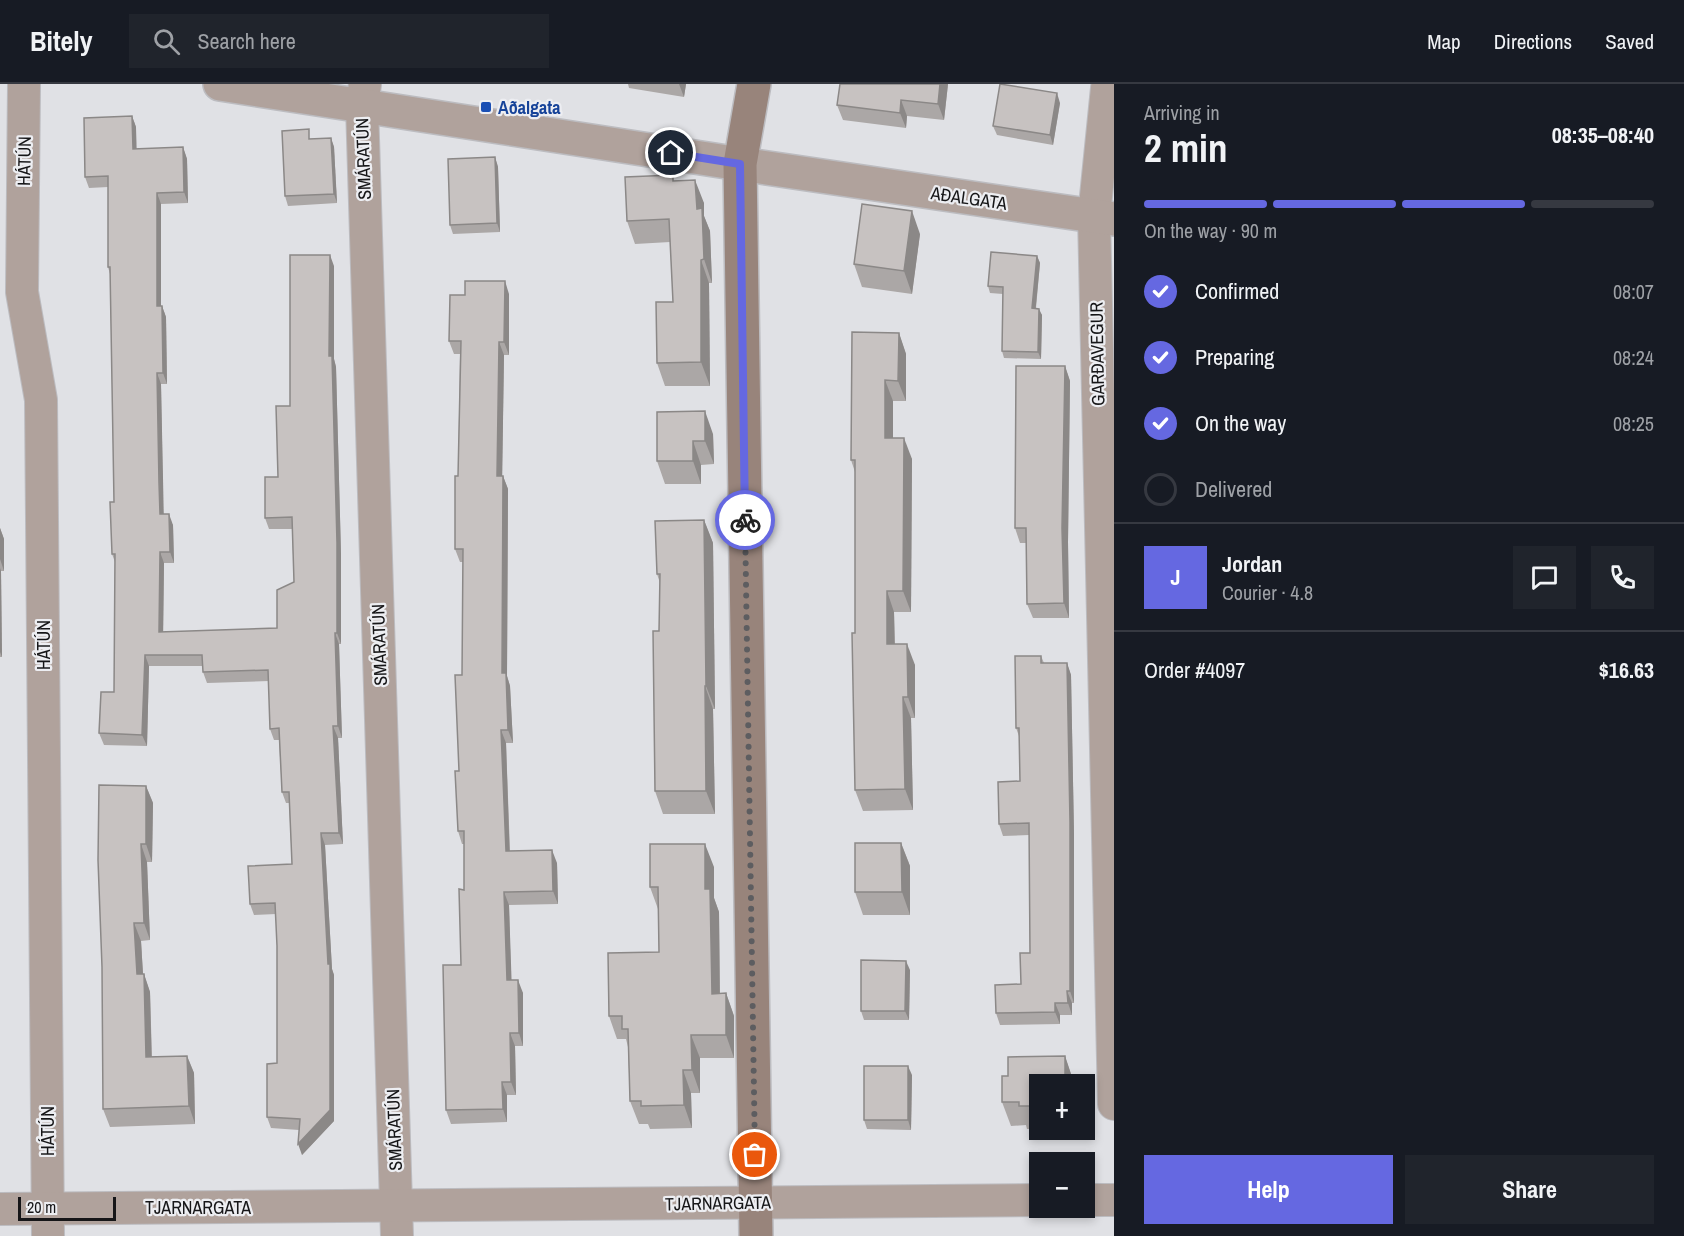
<!DOCTYPE html>
<meta charset="utf-8">
<style>
:root{--surface:#171b24;--page:#20242c;--text:#f1f3f6;--muted:#9ea1a6;--line:#363941;--accent:#6568e1}
body{margin:0;font-family:"Archivo Narrow",sans-serif;background:var(--page);color:var(--text);height:100vh;display:flex;flex-direction:column;font-size:22px;white-space:nowrap}
*{box-sizing:border-box;margin:0}
p{font-size:20px;color:var(--muted)}
.icon{flex:none;width:33px;height:33px;fill:none;stroke:currentColor;stroke-width:2;stroke-linecap:round;stroke-linejoin:round}
.map{position:relative;flex:1;overflow:hidden}
.sheet{display:flex;flex-direction:column;background:var(--surface);width:570px}
.sheet>*{flex:none}
.controls{position:absolute;left:1029px;top:990px;display:grid;gap:12px}
.controls a{display:grid;place-items:center;width:66px;height:66px;border-radius:0px;background:var(--surface);box-shadow:0 3px 9px #0003;font-size:30px}
.scale{position:absolute;left:18px;bottom:15px;width:98px;box-sizing:border-box;padding-left:6px;border:3px solid #161618;border-top:0;font-size:16px;line-height:21px;white-space:nowrap;color:#161618;-webkit-text-stroke:4px #edeef2;paint-order:stroke}
.pin{position:absolute;display:grid;place-items:center;width:51px;height:51px;color:#fff;margin:-26px;border:3px solid #fff;border-radius:50%;box-shadow:0 2px 6px #0007}
.courier{position:absolute;display:grid;place-items:center;width:60px;height:60px;margin:-30px;border:4px solid #6568e1;border-radius:50%;background:#fff;color:#222;box-shadow:0 2px 8px #0007}
.summary em{font-style:normal;font-weight:700}
.summary div{display:flex;flex-direction:column-reverse}
.summary{display:flex;align-items:center;justify-content:space-between;height:102px;padding:0 30px}
h1{font-size:39px;font-weight:700;line-height:45px}
.bar{display:grid;grid-template-columns:repeat(4,1fr);gap:9px 6px;align-content:center;height:72px;padding:0 30px}
.bar i{height:8px;border-radius:4px;background:var(--line)}
.bar .current{background:var(--accent)}
.bar p{grid-column:span 4}
.line{display:flex;align-items:center;gap:15px;padding:0 30px;border-top:2px solid var(--line)}
.line div{flex:1}
.round{display:grid;place-items:center;flex:none;width:63px;height:63px;border-radius:0px;background:var(--page)}
ol{padding:0 30px;list-style:none}
li{display:flex;align-items:center;gap:18px;height:66px}
li p{margin-inline-start:auto}
li .icon{padding:6px;border-radius:50%;background:var(--accent);color:#fff;stroke-width:4}
li:last-child{color:var(--muted)}
li i{width:33px;height:33px;border:3px solid var(--line);border-radius:50%}
.cta{display:flex;gap:12px;margin-top:auto;padding:12px 30px}
.cta a{flex:1;height:69px;border-radius:0px;background:var(--accent);color:#fff;font-size:24px;font-weight:700;line-height:69px;text-align:center}
.cta a+a{background:var(--page);color:var(--text)}
header{display:flex;align-items:center;gap:36px;box-sizing:border-box;height:84px;padding:0 30px;background:var(--surface);border-bottom:2px solid var(--line)}
header strong{font-size:28px}
nav{display:flex;gap:33px;margin-inline-start:auto;font-size:21px}
.search{width:420px;height:54px;background:var(--page);display:flex;align-items:center;gap:15px;box-sizing:border-box;padding:0 21px;border-radius:0px;color:var(--muted);font-size:22px}
main{display:flex;flex:1;min-height:0}
.map>svg:first-child{display:block}
.lines{fill:none;stroke-linecap:round;stroke-linejoin:round}
.minor-casing{stroke:#bcbcc0;stroke-width:34}
.tertiary-casing{stroke:#bcbcc0;stroke-width:36}
.secondary-casing{stroke:#bcbcc0;stroke-width:36}
.minor{stroke:#b0a29c;stroke-width:32}
.tertiary{stroke:#b0a29c;stroke-width:33}
.secondary{stroke:#98847b;stroke-width:33}
.wall{fill:#aba7a6}
.shaded-wall{fill:#8b8887}
.building{fill:#c7c2c1;stroke:#8b8887;stroke-width:1.5}
.done{stroke:#5d5d60;stroke-width:6;stroke-dasharray:0 10.8}
.route{stroke:#6568e1;stroke-width:8}
.transit-dot{fill:#1a4fb4;stroke:#edeef2;stroke-width:2}
.labels{text-anchor:middle;dominant-baseline:central;stroke-width:4.5;stroke-linejoin:round;paint-order:stroke}
.transit-label{font-size:18px;font-weight:bold;fill:#164399;stroke:#edeef2;text-anchor:start}
.street-label{font-size:18px;fill:#161618;stroke:#edeef2}
</style>
<header>
<strong>Bitely</strong>
<div class="search"><svg class="icon" aria-label="search" viewBox="0 0 24 24"><circle cx="10" cy="10" r="6"/><path d="M15 15l6 6"/></svg>Search here</div>
<nav><a>Map</a><a>Directions</a><a>Saved</a></nav>
</header>
<main>
<div class="map">
<svg width="1114" height="1152" viewBox="0 0 1114 1152">
<rect width="100%" height="100%" fill="#e0e1e5"/>
<g class="lines">
<defs>
<g id="minor">
<path d="M 24,0 L 22,208 L 41,316 L 48,1152"/>
<path d="M 365,0 L 362,22 L 397,1152"/>
<path d="M 1107,4 L 1094,132 L 1114,1020"/>
<path d="M 1084,1116 L 1114,1116"/>
<path d="M 0,1125 L 1040,1116"/>
</g>
<path id="tertiary" d="M 220,0 L 740,80 L 1114,135"/>
<path id="secondary" d="M 754,0 L 740,80 L 756,1152"/>
</defs>
<!-- minor casing -->
<use href="#minor" class="minor-casing"/>
<!-- tertiary casing -->
<use href="#tertiary" class="tertiary-casing"/>
<!-- secondary casing -->
<use href="#secondary" class="secondary-casing"/>
<!-- minor -->
<use href="#minor" class="minor"/>
<!-- tertiary -->
<use href="#tertiary" class="tertiary"/>
<!-- secondary -->
<use href="#secondary" class="secondary"/>
</g>
<!-- wall -->
<g class="wall">
<path d="M 628,0 L 686,0 L 684,13 L 629,4 Z"/>
<path d="M 948,0 L 944,36 L 907,32 L 906,44 L 843,36 L 837,21 Z"/>
<path d="M 1060,19 L 1053,61 L 997,51 L 993,42 Z"/>
<path d="M 132,32 L 136,43 L 136,65 L 183,63 L 187,75 L 188,119 L 161,120 L 161,222 L 162,222 L 166,233 L 167,300 L 161,300 L 163,410 L 163,430 L 173,441 L 174,479 L 164,479 L 163,548 L 277,544 L 294,498 L 292,445 L 269,445 L 265,434 L 278,393 L 290,322 L 334,182 L 334,275 L 336,283 L 341,470 L 341,560 L 339,560 L 342,654 L 338,654 L 343,760 L 325,761 L 332,885 L 334,891 L 334,1037 L 302,1071 L 299,1046 L 271,1044 L 267,1033 L 277,979 L 277,862 L 276,830 L 254,831 L 250,820 L 292,780 L 289,719 L 286,719 L 282,708 L 279,656 L 274,656 L 270,645 L 269,597 L 207,599 L 203,588 L 203,582 L 149,582 L 147,662 L 104,661 L 99,649 L 114,608 L 115,478 L 112,470 L 114,418 L 110,190 L 108,183 L 108,103 L 89,104 L 85,93 Z"/>
<path d="M 331,54 L 334,63 L 337,119 L 288,122 L 285,112 L 313,55 Z"/>
<path d="M 495,73 L 498,83 L 500,148 L 453,150 L 450,141 Z"/>
<path d="M 675,97 L 704,119 L 704,132 L 710,147 L 712,199 L 709,199 L 710,302 L 665,302 L 657,279 L 673,218 L 670,158 L 635,160 L 627,137 Z"/>
<path d="M 920,150 L 912,210 L 862,203 L 854,180 Z"/>
<path d="M 1037,172 L 1040,179 L 1036,224 L 1042,231 L 1041,275 L 1004,274 L 1002,267 L 1003,210 L 990,209 L 988,202 Z"/>
<path d="M 509,210 L 509,271 L 504,271 L 502,392 L 503,392 L 508,405 L 507,592 L 510,602 L 513,659 L 506,659 L 510,767 L 557,779 L 558,820 L 509,821 L 511,896 L 523,909 L 523,962 L 515,962 L 516,1011 L 507,1011 L 507,1038 L 451,1040 L 446,1026 L 461,881 L 464,806 L 464,760 L 462,760 L 458,747 L 462,591 L 463,478 L 460,478 L 455,465 L 458,392 L 460,270 L 454,270 L 449,257 Z"/>
<path d="M 899,249 L 906,270 L 906,317 L 893,317 L 893,354 L 912,375 L 911,528 L 894,528 L 895,560 L 915,581 L 915,634 L 911,634 L 913,726 L 863,727 L 855,706 L 855,388 L 851,376 Z"/>
<path d="M 1065,282 L 1070,297 L 1068,458 L 1069,534 L 1033,534 L 1027,520 L 1026,459 L 1020,459 L 1015,444 Z"/>
<path d="M 657,328 L 713,350 L 714,380 L 701,381 L 701,400 L 665,400 L 657,377 Z"/>
<path d="M 704,436 L 713,459 L 715,625 L 713,625 L 715,730 L 663,730 L 655,707 L 660,499 L 657,490 Z"/>
<path d="M 0,444 L 4,455 L 4,487 L 1,487 L 2,573 L 0,573 Z"/>
<path d="M 1041,572 L 1044,579 L 1067,579 L 1071,591 L 1074,750 L 1074,919 L 1072,919 L 1072,931 L 1060,931 L 1060,940 L 1000,941 L 996,929 L 1021,900 L 1030,869 L 1029,751 L 1003,752 L 999,740 L 1020,697 L 1019,652 L 1016,644 Z"/>
<path d="M 146,702 L 153,719 L 152,778 L 147,778 L 150,856 L 141,857 L 143,890 L 144,890 L 150,908 L 152,973 L 187,972 L 194,989 L 195,1040 L 110,1043 L 103,1025 Z"/>
<path d="M 901,759 L 910,782 L 910,831 L 863,831 L 855,808 Z"/>
<path d="M 714,783 L 714,814 L 719,828 L 720,909 L 726,909 L 734,932 L 734,974 L 700,974 L 700,1009 L 691,1009 L 692,1044 L 650,1045 L 648,1040 L 639,1040 L 630,1017 L 628,963 L 626,955 L 617,955 L 609,932 L 659,868 L 658,825 L 650,803 Z"/>
<path d="M 910,886 L 909,936 L 864,936 L 861,927 Z"/>
<path d="M 1065,972 L 1073,996 L 1073,1000 L 1040,1000 L 1040,1045 L 1027,1045 L 1026,1041 L 1011,1042 L 1002,1018 L 1008,992 Z"/>
<path d="M 912,991 L 911,1046 L 867,1045 L 864,1036 Z"/>
</g>
<!-- shaded-wall -->
<g class="shaded-wall">
<path d="M 679,0 L 686,0 L 684,13 Z"/>
<path d="M 940,0 L 948,0 L 944,36 L 938,20 Z"/>
<path d="M 1057,9 L 1060,19 L 1053,61 L 1050,51 Z"/>
<path d="M 901,16 L 907,32 L 906,44 L 900,29 Z"/>
<path d="M 132,32 L 136,43 L 137,77 L 133,65 Z"/>
<path d="M 331,54 L 334,63 L 337,119 L 334,110 Z"/>
<path d="M 183,63 L 187,75 L 188,119 L 184,108 Z"/>
<path d="M 495,73 L 498,83 L 500,148 L 497,139 Z"/>
<path d="M 695,96 L 704,119 L 704,132 L 710,147 L 712,199 L 704,175 L 697,125 Z"/>
<path d="M 157,109 L 161,120 L 161,233 L 157,222 Z"/>
<path d="M 912,127 L 920,150 L 912,210 L 904,187 Z"/>
<path d="M 330,171 L 334,182 L 334,275 L 336,283 L 341,470 L 341,560 L 337,549 L 329,272 Z"/>
<path d="M 1037,172 L 1040,179 L 1035,231 L 1032,224 Z"/>
<path d="M 701,176 L 709,199 L 710,302 L 701,278 Z"/>
<path d="M 505,197 L 509,210 L 509,271 L 504,258 Z"/>
<path d="M 162,222 L 166,233 L 167,300 L 163,289 Z"/>
<path d="M 1039,225 L 1042,231 L 1041,275 L 1038,268 Z"/>
<path d="M 899,249 L 906,270 L 906,317 L 898,297 Z"/>
<path d="M 499,258 L 504,271 L 502,405 L 497,392 Z"/>
<path d="M 1065,282 L 1070,297 L 1068,458 L 1069,534 L 1064,519 L 1062,444 Z"/>
<path d="M 157,289 L 161,300 L 164,441 L 160,430 Z"/>
<path d="M 885,296 L 893,317 L 893,375 L 885,354 Z"/>
<path d="M 705,327 L 713,350 L 714,380 L 705,357 Z"/>
<path d="M 904,354 L 912,375 L 911,528 L 903,507 Z"/>
<path d="M 693,357 L 701,381 L 701,400 L 693,377 Z"/>
<path d="M 503,392 L 508,405 L 507,592 L 510,602 L 513,659 L 508,646 L 502,589 Z"/>
<path d="M 169,430 L 173,441 L 174,479 L 170,468 Z"/>
<path d="M 704,436 L 713,459 L 715,625 L 706,602 Z"/>
<path d="M 0,444 L 4,455 L 4,487 L 0,475 Z"/>
<path d="M 160,468 L 164,479 L 163,559 L 159,548 Z"/>
<path d="M 0,484 L 1,487 L 2,573 L 0,568 Z"/>
<path d="M 887,507 L 894,528 L 895,581 L 887,560 Z"/>
<path d="M 335,549 L 339,560 L 342,654 L 338,642 Z"/>
<path d="M 907,560 L 915,581 L 915,634 L 908,613 Z"/>
<path d="M 145,571 L 149,582 L 147,662 L 142,651 Z"/>
<path d="M 1067,579 L 1071,591 L 1074,750 L 1074,919 L 1070,907 Z"/>
<path d="M 705,602 L 713,625 L 715,730 L 706,707 Z"/>
<path d="M 903,613 L 911,634 L 913,726 L 905,705 Z"/>
<path d="M 333,642 L 338,654 L 343,760 L 339,749 Z"/>
<path d="M 501,646 L 506,659 L 510,780 L 506,767 Z"/>
<path d="M 146,702 L 153,719 L 152,778 L 146,760 Z"/>
<path d="M 321,749 L 325,761 L 332,885 L 334,891 L 334,1037 L 302,1071 L 298,1060 L 328,880 Z"/>
<path d="M 901,759 L 910,782 L 910,831 L 902,808 Z"/>
<path d="M 141,760 L 147,778 L 150,856 L 144,839 Z"/>
<path d="M 705,760 L 714,783 L 714,814 L 719,828 L 720,933 L 712,910 L 705,805 Z"/>
<path d="M 552,766 L 557,779 L 558,820 L 553,807 Z"/>
<path d="M 504,808 L 509,821 L 512,909 L 507,896 Z"/>
<path d="M 134,839 L 141,857 L 144,907 L 137,890 Z"/>
<path d="M 906,877 L 910,886 L 909,936 L 905,927 Z"/>
<path d="M 144,890 L 150,908 L 152,991 L 146,973 Z"/>
<path d="M 518,896 L 523,909 L 523,962 L 519,949 Z"/>
<path d="M 1067,907 L 1072,919 L 1072,931 L 1068,919 Z"/>
<path d="M 726,909 L 734,932 L 734,974 L 726,951 Z"/>
<path d="M 1055,919 L 1060,931 L 1060,940 L 1055,928 Z"/>
<path d="M 510,949 L 515,962 L 516,1011 L 511,998 Z"/>
<path d="M 691,951 L 700,974 L 700,1009 L 692,986 Z"/>
<path d="M 187,972 L 194,989 L 195,1040 L 189,1022 Z"/>
<path d="M 1065,972 L 1073,996 L 1073,1000 L 1065,1000 Z"/>
<path d="M 908,982 L 912,991 L 911,1046 L 908,1036 Z"/>
<path d="M 683,986 L 691,1009 L 692,1044 L 684,1021 Z"/>
<path d="M 502,998 L 507,1011 L 507,1038 L 503,1025 Z"/>
</g>
<!-- building -->
<g class="building">
<path d="M 840,0 L 940,0 L 938,20 L 901,16 L 900,29 L 837,21 Z"/>
<path d="M 1000,0 L 1057,9 L 1050,51 L 993,42 Z"/>
<path d="M 132,32 L 133,65 L 183,63 L 184,108 L 157,109 L 157,222 L 162,222 L 163,289 L 157,289 L 159,399 L 160,430 L 169,430 L 170,468 L 160,468 L 159,548 L 277,544 L 277,506 L 294,498 L 292,433 L 265,434 L 265,393 L 278,393 L 276,322 L 290,322 L 290,171 L 330,171 L 329,272 L 332,272 L 337,459 L 337,549 L 335,549 L 338,642 L 333,642 L 339,749 L 321,749 L 328,880 L 330,880 L 330,1026 L 298,1060 L 300,1035 L 267,1033 L 267,980 L 277,979 L 277,862 L 275,819 L 250,820 L 248,782 L 292,780 L 289,708 L 282,708 L 279,644 L 270,645 L 268,586 L 203,588 L 202,571 L 145,571 L 142,651 L 99,649 L 101,608 L 114,608 L 115,470 L 112,470 L 110,418 L 114,418 L 110,183 L 108,183 L 108,92 L 85,93 L 84,34 Z"/>
<path d="M 309,45 L 309,55 L 331,54 L 334,110 L 285,112 L 282,47 Z"/>
<path d="M 495,73 L 497,139 L 450,141 L 448,75 Z"/>
<path d="M 673,91 L 673,97 L 695,96 L 697,125 L 702,124 L 704,175 L 701,176 L 701,278 L 657,279 L 656,218 L 673,218 L 669,135 L 627,137 L 625,93 Z"/>
<path d="M 862,120 L 912,127 L 904,187 L 854,180 Z"/>
<path d="M 991,168 L 1037,172 L 1032,224 L 1039,225 L 1038,268 L 1002,267 L 1003,203 L 988,202 Z"/>
<path d="M 465,197 L 505,197 L 504,258 L 499,258 L 497,392 L 503,392 L 502,589 L 506,589 L 508,646 L 501,646 L 506,767 L 552,766 L 553,807 L 504,808 L 507,896 L 518,896 L 519,949 L 510,949 L 511,998 L 502,998 L 503,1025 L 446,1026 L 443,881 L 461,881 L 459,805 L 464,806 L 464,747 L 458,747 L 455,687 L 459,687 L 455,591 L 462,591 L 463,465 L 455,465 L 455,392 L 458,392 L 461,257 L 449,257 L 450,211 L 465,211 Z"/>
<path d="M 852,248 L 899,249 L 898,297 L 885,296 L 885,354 L 904,354 L 903,507 L 887,507 L 887,560 L 907,560 L 908,613 L 903,613 L 905,705 L 855,706 L 852,549 L 855,549 L 855,376 L 851,376 Z"/>
<path d="M 1016,282 L 1065,282 L 1062,444 L 1064,519 L 1027,520 L 1026,444 L 1015,444 Z"/>
<path d="M 705,327 L 705,357 L 693,357 L 693,377 L 657,377 L 657,328 Z"/>
<path d="M 704,436 L 706,602 L 705,602 L 706,707 L 655,707 L 653,547 L 659,547 L 660,490 L 657,490 L 655,437 Z"/>
<path d="M 1015,572 L 1041,572 L 1041,579 L 1067,579 L 1070,738 L 1070,907 L 1067,907 L 1068,919 L 1055,919 L 1055,928 L 996,929 L 995,901 L 1021,900 L 1020,869 L 1030,869 L 1029,739 L 999,740 L 998,698 L 1020,697 L 1019,644 L 1016,644 Z"/>
<path d="M 99,701 L 146,702 L 146,760 L 141,760 L 144,839 L 134,839 L 137,890 L 144,890 L 146,973 L 187,972 L 189,1022 L 103,1025 L 102,883 L 98,776 Z"/>
<path d="M 855,759 L 901,759 L 902,808 L 855,808 Z"/>
<path d="M 650,760 L 705,760 L 705,805 L 710,805 L 712,910 L 726,909 L 726,951 L 691,951 L 692,986 L 683,986 L 684,1021 L 641,1022 L 641,1017 L 630,1017 L 628,945 L 622,945 L 622,932 L 609,932 L 608,869 L 659,868 L 658,803 L 650,803 Z"/>
<path d="M 861,876 L 906,877 L 905,927 L 861,927 Z"/>
<path d="M 1065,972 L 1065,1000 L 1040,1000 L 1040,1022 L 1019,1022 L 1019,1018 L 1002,1018 L 1002,992 L 1008,992 L 1008,973 Z"/>
<rect x="864" y="982" width="44" height="54"/>
</g>
<g class="lines">
<!-- done -->
<path class="done" d="M 745,436 L 755,1071"/>
<!-- route -->
<path class="route" d="M 671,69 L 740,80 L 745,436"/>
</g>
<!-- markers -->
<rect class="transit-dot" x="480" y="17" width="12" height="12" rx="3"/>
<g class="labels">
<!-- transit labels -->
<g class="transit-label">
<text x="498" y="23">Aðalgata</text>
</g>
<!-- street labels -->
<g class="street-label">
<text transform="translate(363 75) rotate(-92)">SMÁRATÚN</text>
<text transform="translate(24 77) rotate(-89)">HÁTÚN</text>
<text transform="translate(969 114) rotate(8)">AÐALGATA</text>
<text transform="translate(1097 270) rotate(-91)">GARÐAVEGUR</text>
<text transform="translate(43 561) rotate(-90)">HÁTÚN</text>
<text transform="translate(379 561) rotate(-92)">SMÁRATÚN</text>
<text transform="translate(394 1046) rotate(-92)">SMÁRATÚN</text>
<text transform="translate(47 1047) rotate(-90)">HÁTÚN</text>
<text transform="translate(718 1119) rotate(-1)">TJARNARGATA</text>
<text x="198" y="1123">TJARNARGATA</text>
</g>
</g>
</svg>
<div class="controls">
<a>+</a>
<a>−</a>
</div>
<div class="scale">20 m</div>
<div class="pin" style="left:755px;top:1071px;background:#ea580c"><svg class="icon" aria-label="bag" viewBox="0 0 24 24"><path d="M5 8h14l-1 12H6zM9 8a3 3 0 0 1 6 0"/></svg></div>
<div class="pin" style="left:671px;top:69px;background:#1f2937"><svg class="icon" aria-label="home" viewBox="0 0 24 24"><path d="M3 11l9-7 9 7M6 9v11h12V9"/></svg></div>
<div class="courier" style="left:745px;top:436px"><svg class="icon" aria-label="bike" viewBox="0 0 24 24"><circle cx="6" cy="16" r="4"/><circle cx="18" cy="16" r="4"/><path d="M6 16l4-8h5l3 8M10 8l3 8H6M13 5h3"/></svg></div>
</div>
<section class="sheet">
<div class="summary"><div><h1>2 min</h1><p>Arriving in</p></div><em>08:35–08:40</em></div>
<div class="bar"><i class="current"></i><i class="current"></i><i class="current"></i><i></i><p>On the way · 90 m</p></div>
<ol>
<li><svg class="icon" aria-label="check" viewBox="0 0 24 24"><path d="M5 12l5 5 9-10"/></svg>Confirmed<p>08:07</p></li>
<li><svg class="icon" aria-label="check" viewBox="0 0 24 24"><path d="M5 12l5 5 9-10"/></svg>Preparing<p>08:24</p></li>
<li><svg class="icon" aria-label="check" viewBox="0 0 24 24"><path d="M5 12l5 5 9-10"/></svg>On the way<p>08:25</p></li>
<li><i></i>Delivered</li>
</ol>
<div class="line" style="height:108px"><b class="round" style="background:var(--accent);color:#fff">J</b><div><b>Jordan</b><p>Courier · 4.8</p></div><a class="round"><svg class="icon" aria-label="chat" viewBox="0 0 24 24"><path d="M4 5h16v11H9l-5 4z"/></svg></a><a class="round"><svg class="icon" aria-label="phone" viewBox="0 0 24 24"><path d="M5 4h4l2 5-3 2q2 4 5 5l2-3 5 2v4C11 20 4 13 5 4z"/></svg></a></div>
<div class="line" style="height:78px"><div>Order #4097</div><b>$16.63</b></div>
<div class="cta"><a>Help</a><a>Share</a></div>
</section>
</main>
